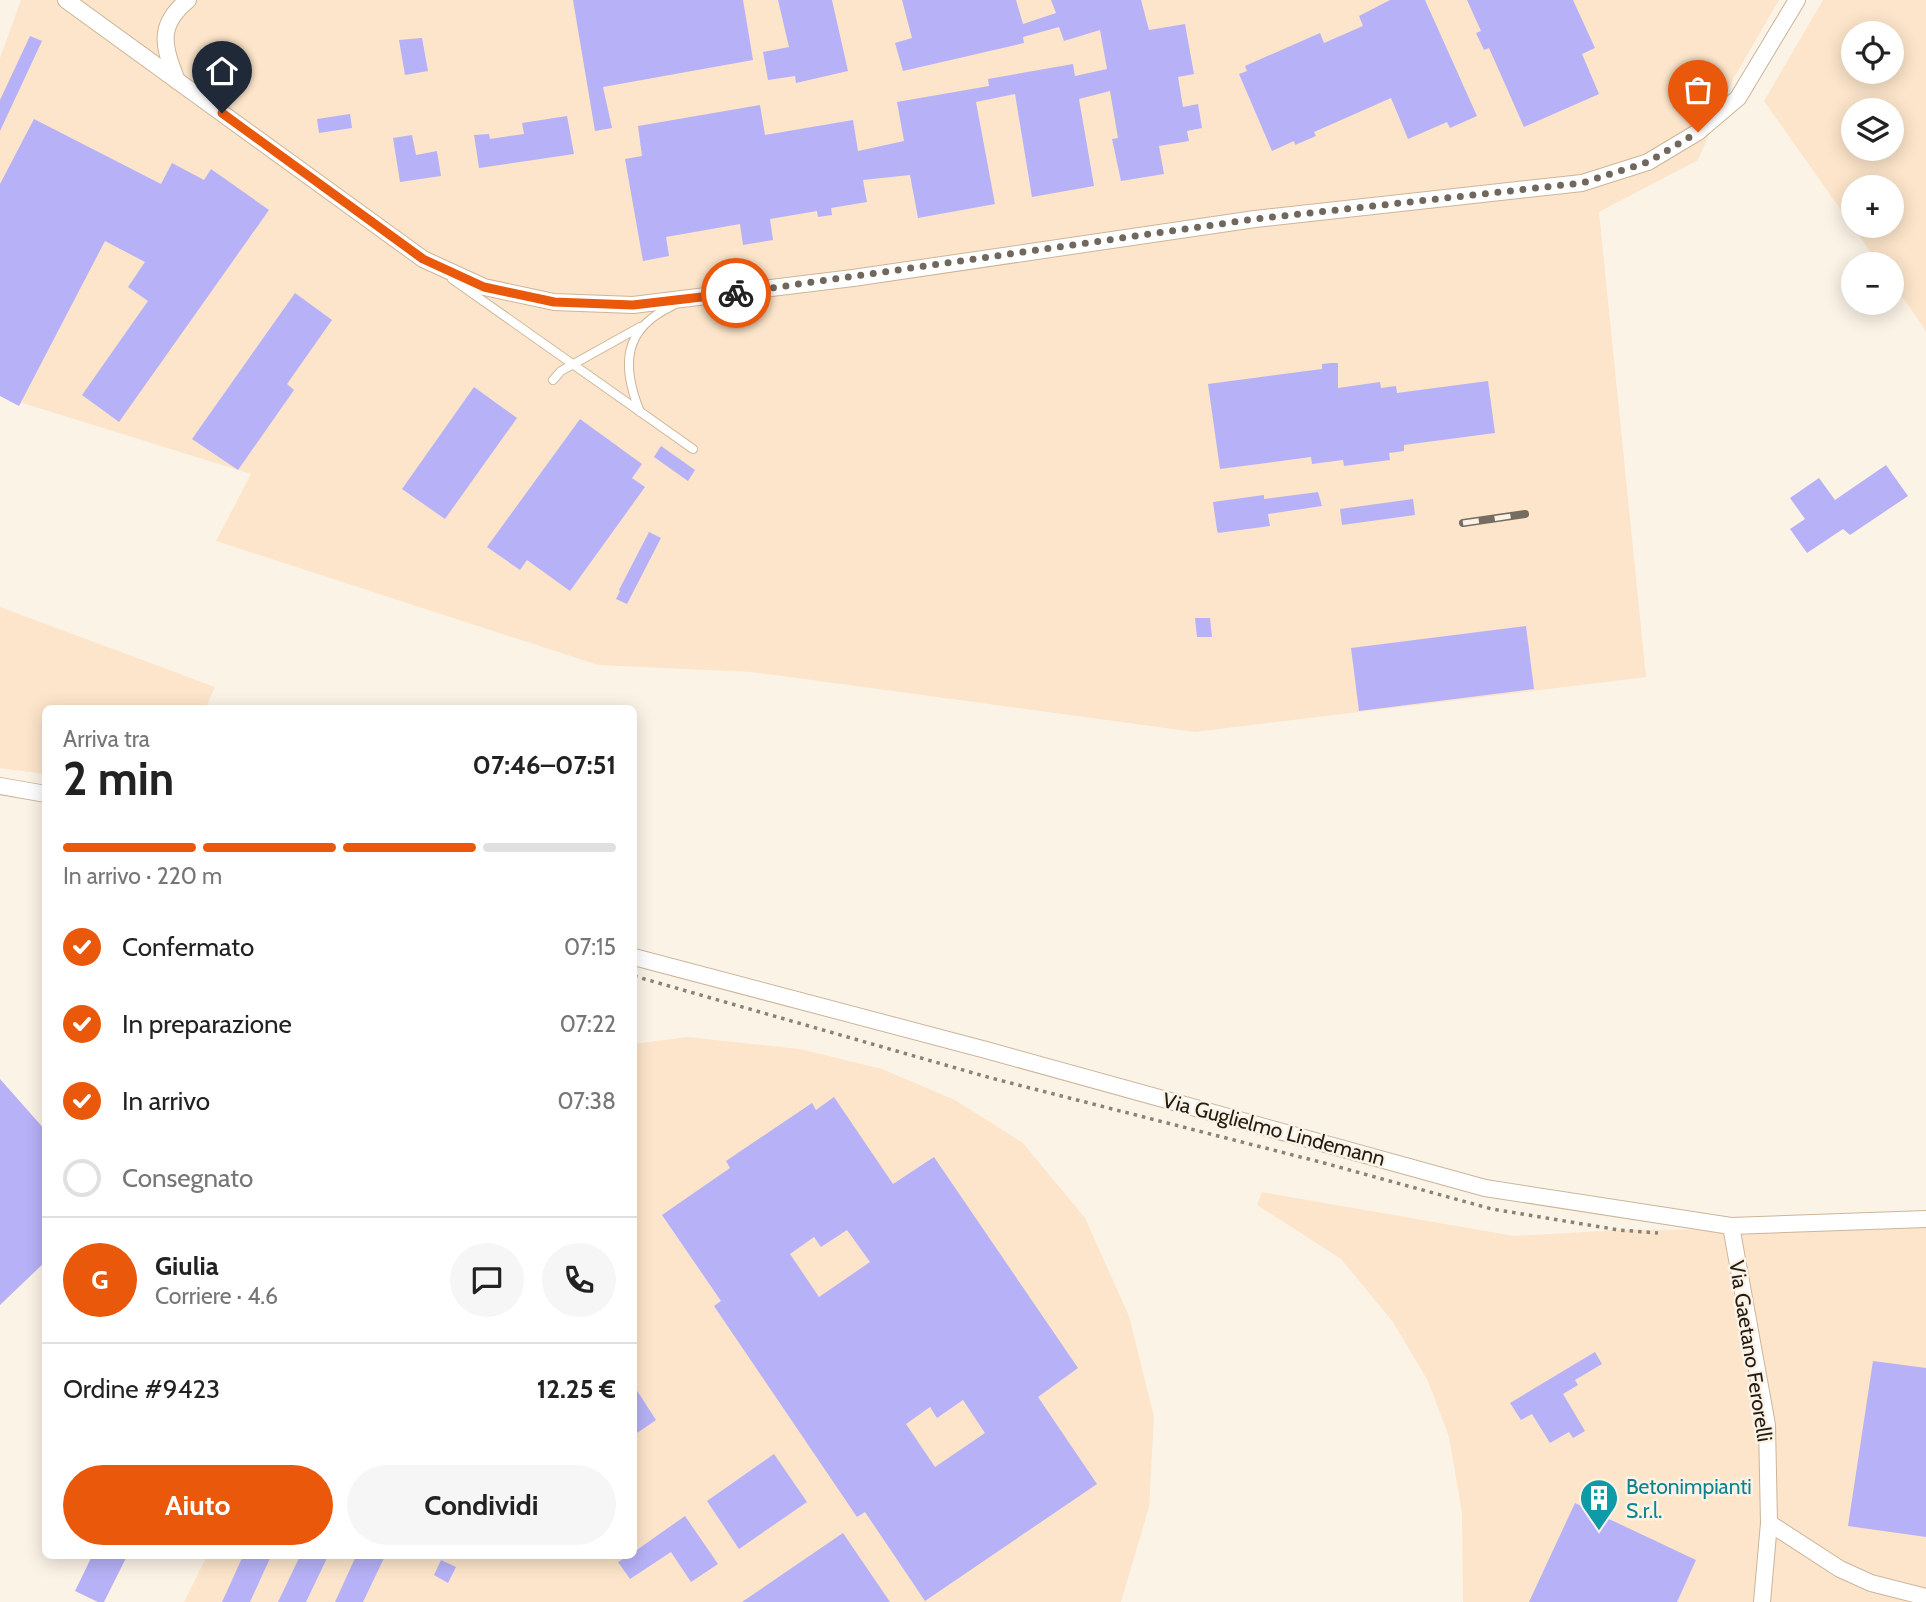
<!DOCTYPE html>
<html lang="it">
<meta charset="utf-8">
<style>
:root{--surface:#fff;--page:#f6f6f6;--text:#222;--muted:#767676;--line:#e0e0e0;--accent:#ea580c}
body{margin:0;font-family:Cabin,sans-serif;background:var(--page);color:var(--text);height:100vh;display:flex;flex-direction:column;font-size:26px;white-space:nowrap}
*{box-sizing:border-box;margin:0}
p{font-size:23px;color:var(--muted)}
.icon{flex:none;width:38px;height:38px;fill:none;stroke:currentColor;stroke-width:2;stroke-linecap:round;stroke-linejoin:round}
.map{position:relative;flex:1;overflow:hidden}
.sheet{position:absolute;left:42px;top:705px;width:595px;height:854px;display:flex;flex-direction:column;background:var(--surface);border-radius:10px;box-shadow:0 4px 18px #0003}
.sheet>*{flex:none}
.buttons{position:absolute;left:1841px;top:21px;display:grid;gap:14px}
.buttons a{display:grid;place-items:center;width:63px;height:63px;border-radius:50%;background:var(--surface);box-shadow:0 4px 18px #0003;font-size:35px}
.pin{position:absolute;display:grid;place-items:center;width:60px;height:60px;color:#fff;margin:-72px -30px;border-radius:50% 50% 50% 0;rotate:-45deg;box-shadow:0 0 7px #0007}
.pin .icon{rotate:45deg}
.courier{position:absolute;display:grid;place-items:center;width:70px;height:70px;margin:-35px;border:5px solid #ea580c;border-radius:50%;background:#fff;color:#222;box-shadow:0 2px 9px #0007}
.headline em{font-style:normal;font-weight:800}
.headline div{display:flex;flex-direction:column-reverse}
.headline{display:flex;align-items:center;justify-content:space-between;height:119px;padding:0 21px}
h1{font-size:46px;font-weight:800;line-height:52px}
.bar{display:grid;grid-template-columns:repeat(4,1fr);gap:10px 7px;align-content:center;height:84px;padding:0 21px}
.bar i{height:9px;border-radius:5px;background:var(--line)}
.bar .current{background:var(--accent)}
.bar p{grid-column:span 4}
.line{display:flex;align-items:center;gap:18px;padding:0 21px;border-top:2px solid var(--line)}
.line div{flex:1}
.round{display:grid;place-items:center;flex:none;width:74px;height:74px;border-radius:37px;background:var(--page)}
ol{padding:0 21px;list-style:none}
li{display:flex;align-items:center;gap:21px;height:77px}
li p{margin-inline-start:auto}
li .icon{padding:7px;border-radius:50%;background:var(--accent);color:#fff;stroke-width:4}
li:last-child{color:var(--muted)}
li i{width:38px;height:38px;border:4px solid var(--line);border-radius:50%}
.button{display:flex;gap:14px;margin-top:auto;padding:14px 21px}
.button a{flex:1;height:80px;border-radius:42px;background:var(--accent);color:#fff;font-size:28px;font-weight:800;line-height:80px;text-align:center}
.button a+a{background:var(--page);color:var(--text)}
.map>svg:first-child{display:block}
.built{fill:#fce5ca;fill-rule:evenodd}
.building{fill:#b7b1f7;fill-rule:evenodd}
.lines{fill:none;stroke-linecap:round;stroke-linejoin:round}
.lane-casing{stroke:#ccb59a;stroke-width:10}
.street-casing{stroke:#ccb59a;stroke-width:18}
.path{stroke:#8b8277;stroke-width:3.5;stroke-dasharray:3.5 5;stroke-linecap:butt}
.lane{stroke:#fff;stroke-width:8}
.street{stroke:#fff;stroke-width:16}
.rail-casing{stroke:#756c62;stroke-width:8}
.rail{stroke:#fcf3e7;stroke-width:5;stroke-dasharray:16;stroke-linecap:butt}
.done{stroke:#70675d;stroke-width:7;stroke-dasharray:0 12.6}
.route{stroke:#ea580c;stroke-width:9}
.labels{text-anchor:middle;dominant-baseline:central;stroke-width:5;stroke-linejoin:round;paint-order:stroke}
.street-label{font-size:21px;fill:#241c12;stroke:#fcf3e7}
.culture-label{font-size:21px;fill:#0d838f;stroke:#fcf3e7;text-anchor:start}
</style>
<div class="map">
<svg width="1926" height="1602" viewBox="0 0 1926 1602">
<rect width="100%" height="100%" fill="#fcf3e7"/>
<!-- built -->
<g class="built">
<path d="M 21,0 L 1779,0 L 1732,81 L 1698,160 L 1599,212 L 1646,677 L 1195,732 L 752,672 L 598,665 L 216,541 L 251,474 L 0,396 L 0,58 Z"/>
<path d="M 1823,0 L 1926,0 L 1926,331 L 1892,282 L 1892,264 L 1879,264 L 1764,101 ZM 1892,33 L 1892,72 L 1853,72 L 1853,33 ZM 1892,110 L 1892,149 L 1853,149 L 1853,110 ZM 1853,187 L 1892,187 L 1892,226 L 1853,226 Z"/>
<path d="M 0,607 L 215,687 L 205,709 L 46,709 L 45,774 L 0,768 Z"/>
<path d="M 687,1037 L 800,1049 L 882,1069 L 955,1100 L 1023,1143 L 1085,1218 L 1129,1316 L 1154,1417 L 1149,1507 L 1121,1602 L 184,1602 L 207,1556 L 634,1556 L 634,1044 Z"/>
<path d="M 1262,1192 L 1514,1236 L 1619,1230 L 1926,1228 L 1926,1602 L 1463,1602 L 1462,1513 L 1449,1437 L 1428,1381 L 1393,1322 L 1341,1259 L 1257,1205 Z"/>
</g>
<!-- building -->
<g class="building">
<path d="M 573,0 L 743,0 L 753,60 L 603,87 L 612,128 L 595,131 Z"/>
<path d="M 778,0 L 832,0 L 848,71 L 796,83 L 795,76 L 768,80 L 763,52 L 789,47 Z"/>
<path d="M 902,0 L 1016,0 L 1023,24 L 1056,13 L 1051,0 L 1141,0 L 1149,30 L 1185,24 L 1194,74 L 1178,77 L 1183,107 L 1198,104 L 1202,128 L 1187,131 L 1189,141 L 1159,146 L 1164,174 L 1121,181 L 1112,139 L 1118,138 L 1110,91 L 1079,99 L 1094,186 L 1032,197 L 1015,94 L 976,102 L 995,204 L 918,218 L 910,175 L 863,180 L 867,202 L 831,208 L 832,215 L 818,217 L 817,211 L 770,219 L 773,240 L 743,245 L 740,224 L 666,237 L 669,256 L 643,261 L 625,159 L 642,156 L 638,126 L 760,105 L 765,135 L 853,120 L 858,151 L 904,141 L 897,102 L 989,86 L 988,79 L 1073,64 L 1075,76 L 1107,69 L 1100,30 L 1064,41 L 1059,27 L 1023,37 L 1024,43 L 903,71 L 895,43 L 912,38 Z"/>
<path d="M 1390,0 L 1425,0 L 1477,116 L 1450,128 L 1447,122 L 1408,139 L 1391,98 L 1314,132 L 1316,136 L 1295,145 L 1294,141 L 1272,151 L 1239,74 L 1247,71 L 1245,66 L 1320,33 L 1324,43 L 1363,26 L 1359,16 Z"/>
<path d="M 1467,0 L 1573,0 L 1595,48 L 1582,54 L 1599,94 L 1524,127 L 1489,48 L 1484,50 L 1476,33 L 1481,31 Z"/>
<path d="M 30,36 L 42,41 L 0,131 L 0,100 Z"/>
<path d="M 422,38 L 428,71 L 405,75 L 399,40 Z"/>
<path d="M 350,114 L 352,128 L 319,133 L 317,119 Z"/>
<path d="M 567,116 L 574,154 L 479,168 L 474,135 L 489,134 L 490,139 L 524,134 L 522,123 Z"/>
<path d="M 34,119 L 161,184 L 172,163 L 204,180 L 211,169 L 269,210 L 119,422 L 82,395 L 148,301 L 128,287 L 145,262 L 105,241 L 19,406 L 0,396 L 0,184 Z"/>
<path d="M 412,135 L 416,155 L 437,151 L 441,176 L 400,182 L 393,138 Z"/>
<path d="M 295,293 L 332,320 L 287,384 L 294,390 L 238,470 L 192,439 Z"/>
<path d="M 1331,363 L 1338,363 L 1338,388 L 1380,382 L 1381,388 L 1396,386 L 1397,393 L 1488,381 L 1495,433 L 1404,445 L 1404,451 L 1389,453 L 1390,460 L 1344,466 L 1343,460 L 1312,464 L 1311,457 L 1220,469 L 1208,384 L 1322,369 L 1322,364 Z"/>
<path d="M 474,387 L 517,418 L 445,519 L 402,489 Z"/>
<path d="M 580,419 L 642,464 L 632,478 L 645,487 L 570,591 L 527,560 L 520,570 L 487,547 Z"/>
<path d="M 661,446 L 695,470 L 688,481 L 654,457 Z"/>
<path d="M 1886,465 L 1908,496 L 1850,535 L 1843,529 L 1807,553 L 1790,529 L 1805,519 L 1790,498 L 1819,478 L 1835,500 Z"/>
<path d="M 1318,492 L 1322,506 L 1268,514 L 1270,526 L 1218,533 L 1217,530 L 1213,502 L 1264,495 L 1264,499 Z"/>
<path d="M 1413,499 L 1415,515 L 1342,525 L 1340,509 Z"/>
<path d="M 649,532 L 661,538 L 627,604 L 616,599 L 620,591 L 619,590 Z"/>
<path d="M 1195,618 L 1210,618 L 1212,637 L 1197,637 Z"/>
<path d="M 1526,626 L 1534,689 L 1359,711 L 1351,648 Z"/>
<path d="M 0,1079 L 46,1131 L 46,1261 L 0,1305 Z"/>
<path d="M 834,1097 L 893,1184 L 934,1157 L 1078,1368 L 1038,1397 L 1097,1484 L 925,1601 L 865,1512 L 857,1517 L 714,1306 L 721,1301 L 662,1215 L 730,1168 L 726,1161 L 812,1103 L 816,1110 ZM 847,1230 L 870,1262 L 819,1297 L 790,1254 L 814,1237 L 821,1247 ZM 963,1400 L 985,1433 L 935,1467 L 906,1424 L 930,1407 L 937,1418 Z"/>
<path d="M 1595,1352 L 1602,1364 L 1575,1380 L 1578,1385 L 1563,1394 L 1585,1431 L 1573,1438 L 1569,1432 L 1550,1443 L 1532,1414 L 1521,1420 L 1510,1403 Z"/>
<path d="M 1873,1361 L 1926,1368 L 1926,1537 L 1848,1526 Z"/>
<path d="M 634,1386 L 656,1420 L 634,1435 Z"/>
<path d="M 774,1454 L 807,1502 L 739,1549 L 707,1501 Z"/>
<path d="M 1575,1503 L 1696,1560 L 1677,1602 L 1529,1602 Z"/>
<path d="M 685,1516 L 718,1564 L 691,1582 L 671,1552 L 630,1579 L 618,1562 L 628,1556 L 634,1556 L 634,1552 Z"/>
<path d="M 843,1533 L 890,1602 L 742,1602 Z"/>
<path d="M 92,1556 L 127,1556 L 104,1602 L 98,1602 L 75,1591 Z"/>
<path d="M 243,1556 L 271,1556 L 250,1602 L 222,1602 Z"/>
<path d="M 300,1556 L 328,1556 L 306,1602 L 278,1602 Z"/>
<path d="M 356,1556 L 385,1556 L 363,1602 L 335,1602 Z"/>
<path d="M 441,1560 L 456,1567 L 448,1583 L 434,1575 Z"/>
</g>
<g class="lines">
<defs>
<g id="lane">
<path d="M 452,279 L 693,449"/>
<path d="M 553,380 L 561,371 L 640,327"/>
<path d="M 640,412 C 621,365 623,329 672,306"/>
</g>
<g id="street">
<path d="M 66,0 L 423,259 L 484,287 L 554,302 L 633,305 L 853,278 L 1255,219 L 1582,183 L 1648,162 L 1698,132 L 1738,98 L 1797,0"/>
<path d="M 177,81 C 164,47 156,26 188,0"/>
<path d="M 0,786 L 46,794"/>
<path d="M 634,957 L 986,1050 L 1485,1188 L 1731,1226 L 1926,1219"/>
<path d="M 1731,1226 L 1767,1425 L 1769,1523 L 1762,1602"/>
<path d="M 1769,1523 L 1840,1569 L 1871,1583 L 1926,1597"/>
</g>
</defs>
<!-- lane casing -->
<use href="#lane" class="lane-casing"/>
<!-- street casing -->
<use href="#street" class="street-casing"/>
<!-- path -->
<path class="path" d="M 634,976 L 991,1078 L 1324,1163 L 1492,1209 L 1619,1230 L 1658,1233"/>
<!-- lane -->
<use href="#lane" class="lane"/>
<!-- street -->
<use href="#street" class="street"/>
<defs>
<path id="rail" d="M 1463,523 L 1525,514"/>
</defs>
<!-- rail casing -->
<use href="#rail" class="rail-casing"/>
<!-- rail -->
<use href="#rail" class="rail"/>
</g>
<g class="lines">
<!-- done -->
<path class="done" d="M 736,293 L 1255,219 L 1582,183 L 1648,162 L 1698,132"/>
<!-- route -->
<path class="route" d="M 222,113 L 423,259 L 484,287 L 554,302 L 633,305 L 736,293"/>
</g>
<!-- icons -->
<defs>
<symbol id="building-pin" viewBox="-11 -11 22 30"><path d="M0 17L-7.5 6A9.5 9.5 0 1 1 7.5 6Z" fill="#0f9aa8" stroke="#fcf3e7"/><path d="M-4-6H4V6H1V3H-1V6H-4ZM-2.5-4.3h1.7v1.8h-1.7ZM.8-4.3h1.7v1.8H.8ZM-2.5-1h1.7V.8h-1.7ZM.8-1h1.7V.8H.8Z" fill="#fff"/></symbol>
</defs>
<g fill-rule="evenodd">
<use href="#building-pin" x="1577" y="1476" width="44" height="60"/>
</g>
<g class="labels">
<!-- street labels -->
<g class="street-label">
<text transform="translate(1274 1129) rotate(15)">Via Guglielmo Lindemann</text>
<text transform="translate(1751 1351) rotate(81)">Via Gaetano Ferorelli</text>
</g>
<!-- culture labels -->
<g class="culture-label">
<text x="1626" y="1486">Betonimpianti<tspan x="1626" dy="24">S.r.l.</tspan></text>
</g>
</g>
</svg>
<div class="buttons">
<a><svg class="icon" aria-label="locate" viewBox="0 0 24 24"><circle cx="12" cy="12" r="6"/><path d="M12 2v4M12 18v4M2 12h4M18 12h4"/></svg></a>
<a><svg class="icon" aria-label="layers" viewBox="0 0 24 24"><path d="M12 4l9 5-9 5-9-5zM3 14l9 5 9-5"/></svg></a>
<a>+</a>
<a>−</a>
</div>
<div class="pin" style="left:1698px;top:132px;background:#ea580c"><svg class="icon" aria-label="bag" viewBox="0 0 24 24"><path d="M5 8h14l-1 12H6zM9 8a3 3 0 0 1 6 0"/></svg></div>
<div class="pin" style="left:222px;top:113px;background:#1f2937"><svg class="icon" aria-label="home" viewBox="0 0 24 24"><path d="M3 11l9-7 9 7M6 9v11h12V9"/></svg></div>
<div class="courier" style="left:736px;top:293px"><svg class="icon" aria-label="bike" viewBox="0 0 24 24"><circle cx="6" cy="16" r="4"/><circle cx="18" cy="16" r="4"/><path d="M6 16l4-8h5l3 8M10 8l3 8H6M13 5h3"/></svg></div>
<section class="sheet">
<div class="headline"><div><h1>2 min</h1><p>Arriva tra</p></div><em>07:46–07:51</em></div>
<div class="bar"><i class="current"></i><i class="current"></i><i class="current"></i><i></i><p>In arrivo · 220 m</p></div>
<ol>
<li><svg class="icon" aria-label="check" viewBox="0 0 24 24"><path d="M5 12l5 5 9-10"/></svg>Confermato<p>07:15</p></li>
<li><svg class="icon" aria-label="check" viewBox="0 0 24 24"><path d="M5 12l5 5 9-10"/></svg>In preparazione<p>07:22</p></li>
<li><svg class="icon" aria-label="check" viewBox="0 0 24 24"><path d="M5 12l5 5 9-10"/></svg>In arrivo<p>07:38</p></li>
<li><i></i>Consegnato</li>
</ol>
<div class="line" style="height:126px"><b class="round" style="background:var(--accent);color:#fff">G</b><div><b>Giulia</b><p>Corriere · 4.6</p></div><a class="round"><svg class="icon" aria-label="chat" viewBox="0 0 24 24"><path d="M4 5h16v11H9l-5 4z"/></svg></a><a class="round"><svg class="icon" aria-label="phone" viewBox="0 0 24 24"><path d="M5 4h4l2 5-3 2q2 4 5 5l2-3 5 2v4C11 20 4 13 5 4z"/></svg></a></div>
<div class="line" style="height:91px"><div>Ordine #9423</div><b>12.25 €</b></div>
<div class="button"><a>Aiuto</a><a>Condividi</a></div>
</section>
</div>
